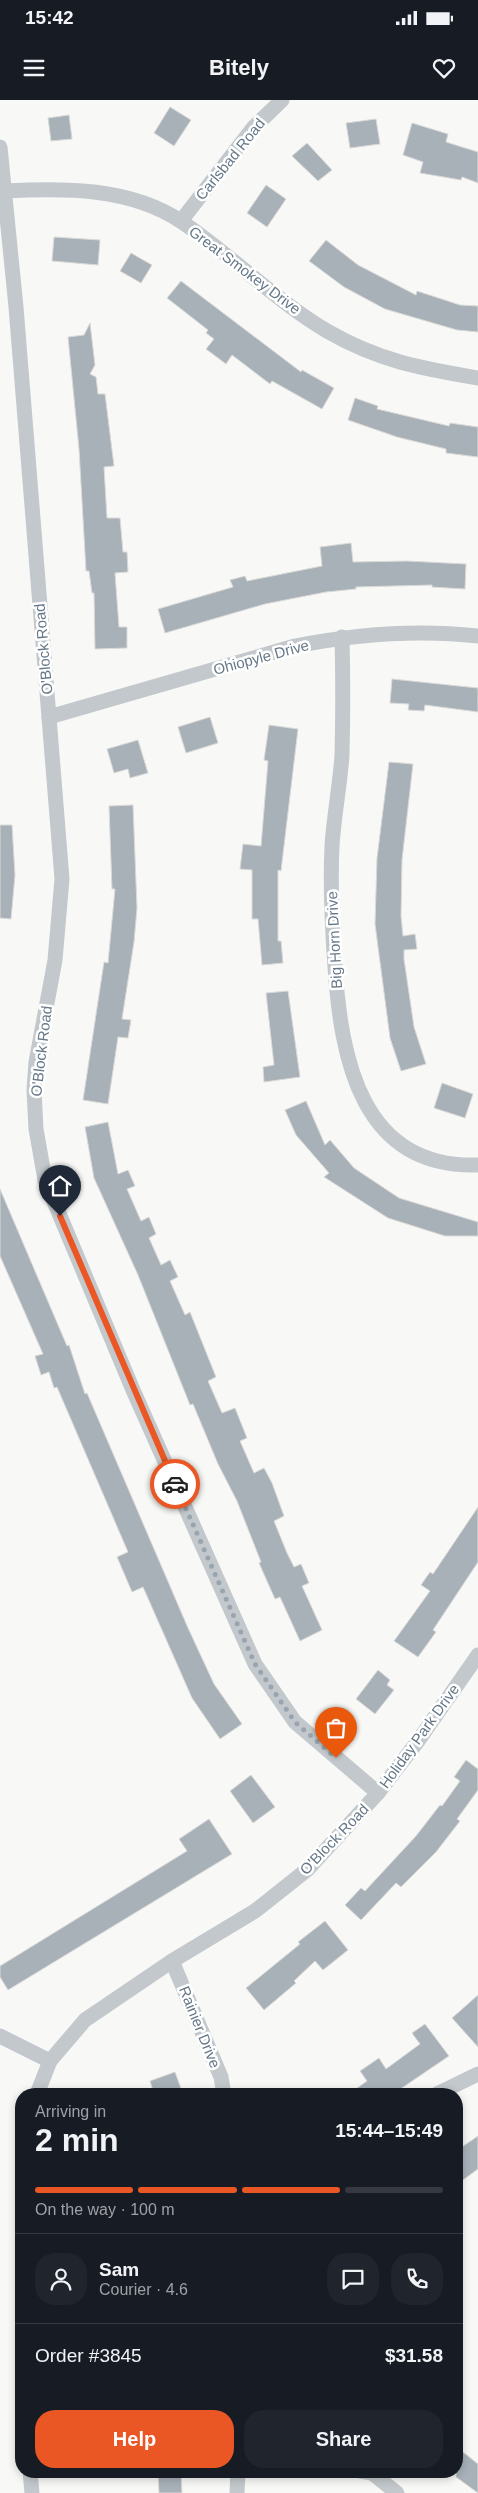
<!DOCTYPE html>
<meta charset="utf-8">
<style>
:root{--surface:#171b24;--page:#20242c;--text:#f1f3f6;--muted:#9ea1a6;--line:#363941;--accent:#ea5724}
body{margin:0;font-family:Arial,sans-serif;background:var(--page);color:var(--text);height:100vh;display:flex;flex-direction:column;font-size:19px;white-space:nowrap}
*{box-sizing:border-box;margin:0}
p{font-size:16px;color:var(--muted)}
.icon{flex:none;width:28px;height:28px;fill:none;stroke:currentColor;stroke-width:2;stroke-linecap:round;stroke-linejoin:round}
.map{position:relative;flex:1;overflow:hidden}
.drawer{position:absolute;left:15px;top:1988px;width:448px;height:390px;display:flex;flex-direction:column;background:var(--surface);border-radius:20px;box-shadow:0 2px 8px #0003}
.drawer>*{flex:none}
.pin{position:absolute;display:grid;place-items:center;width:42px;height:42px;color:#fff;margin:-51px -21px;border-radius:50% 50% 50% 0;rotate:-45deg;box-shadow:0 0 5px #0007}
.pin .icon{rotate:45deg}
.courier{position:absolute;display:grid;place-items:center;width:50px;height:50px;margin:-25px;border:4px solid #ea5724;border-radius:50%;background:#fff;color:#222;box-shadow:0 1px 6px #0007}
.headline em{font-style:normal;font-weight:700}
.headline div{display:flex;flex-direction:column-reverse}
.headline{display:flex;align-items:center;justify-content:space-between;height:85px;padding:0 20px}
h1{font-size:32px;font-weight:700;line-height:38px}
.bar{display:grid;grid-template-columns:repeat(4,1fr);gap:8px 5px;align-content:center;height:60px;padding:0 20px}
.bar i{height:6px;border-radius:4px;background:var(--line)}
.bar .selected{background:var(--accent)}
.bar p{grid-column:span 4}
.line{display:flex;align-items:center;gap:12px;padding:0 20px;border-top:1px solid var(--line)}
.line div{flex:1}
.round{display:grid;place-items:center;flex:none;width:52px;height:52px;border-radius:20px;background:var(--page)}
.action{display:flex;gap:10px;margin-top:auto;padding:10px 20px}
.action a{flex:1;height:58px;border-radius:20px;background:var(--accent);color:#fff;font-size:20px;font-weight:700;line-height:58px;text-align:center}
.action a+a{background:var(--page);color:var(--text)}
.status{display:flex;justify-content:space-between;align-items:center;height:35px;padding:0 25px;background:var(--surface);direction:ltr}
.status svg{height:14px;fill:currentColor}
header{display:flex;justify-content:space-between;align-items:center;height:65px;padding:0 20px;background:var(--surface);font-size:22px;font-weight:700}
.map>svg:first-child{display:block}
.building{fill:#a8b1b8;stroke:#dadad8}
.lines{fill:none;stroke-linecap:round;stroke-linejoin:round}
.minor{stroke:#c3c8cc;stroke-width:15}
.done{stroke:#99a5ae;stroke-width:5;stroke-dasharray:0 9}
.route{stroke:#ea5724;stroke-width:6}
.labels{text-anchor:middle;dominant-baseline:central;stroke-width:5;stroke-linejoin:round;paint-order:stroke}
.street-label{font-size:15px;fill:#667888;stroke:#fff}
</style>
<div class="status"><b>15:42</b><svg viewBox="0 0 49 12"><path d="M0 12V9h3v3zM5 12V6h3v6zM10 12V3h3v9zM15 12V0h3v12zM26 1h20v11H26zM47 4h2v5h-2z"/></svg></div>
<header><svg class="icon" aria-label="menu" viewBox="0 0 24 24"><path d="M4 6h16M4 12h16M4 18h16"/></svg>Bitely<svg class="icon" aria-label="heart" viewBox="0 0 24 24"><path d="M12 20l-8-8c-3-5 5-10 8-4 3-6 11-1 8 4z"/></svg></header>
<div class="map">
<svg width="478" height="2393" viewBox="0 0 478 2393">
<rect width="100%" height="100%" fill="#f8f9f6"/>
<!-- building -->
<g class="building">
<path d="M 170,7 L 191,20 L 174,46 L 154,33 Z"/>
<path d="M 69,15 L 72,39 L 51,41 L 48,18 Z"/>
<path d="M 376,19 L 380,44 L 350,48 L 346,23 Z"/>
<path d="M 412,23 L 448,34 L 446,42 L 478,52 L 478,83 L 462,77 L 461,80 L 420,73 L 423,62 L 403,55 Z"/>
<path d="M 307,43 L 332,70 L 318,81 L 292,56 Z"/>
<path d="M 266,85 L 286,99 L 267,127 L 247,113 Z"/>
<path d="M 54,137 L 100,140 L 98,165 L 52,161 Z"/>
<path d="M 326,140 L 358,165 L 416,195 L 417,191 L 460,205 L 478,206 L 478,232 L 457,230 L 385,209 L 344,187 L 309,161 Z"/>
<path d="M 131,153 L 152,165 L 141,183 L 120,171 Z"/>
<path d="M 181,181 L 301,272 L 302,270 L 334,288 L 322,309 L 272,281 L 270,284 L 232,255 L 226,264 L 206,249 L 214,239 L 206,233 L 208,230 L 167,198 Z"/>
<path d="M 90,223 L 95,265 L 90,274 L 96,277 L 98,294 L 105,294 L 114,366 L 104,367 L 107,418 L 120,418 L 123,452 L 127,452 L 128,472 L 115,473 L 119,527 L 127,527 L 127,548 L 95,549 L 94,493 L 92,493 L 89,471 L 86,471 L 79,349 L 68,237 L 84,235 Z"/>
<path d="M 355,298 L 378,306 L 377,309 L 449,326 L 450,323 L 478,327 L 478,357 L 446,353 L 446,349 L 397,337 L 348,320 Z"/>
<path d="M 351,443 L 353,462 L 407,461 L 466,464 L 465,489 L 432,487 L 432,485 L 356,487 L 356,489 L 326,492 L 265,504 L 165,533 L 158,509 L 233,487 L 230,480 L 245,476 L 247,481 L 322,466 L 320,447 Z"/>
<path d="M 392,579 L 478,588 L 478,612 L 425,605 L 424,611 L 408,610 L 409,604 L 390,603 Z"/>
<path d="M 210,617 L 218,643 L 186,653 L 178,627 Z"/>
<path d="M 269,625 L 298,629 L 281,771 L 278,770 L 278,841 L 281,841 L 283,863 L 262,865 L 258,819 L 252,819 L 252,770 L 240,769 L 243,744 L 261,746 L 268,661 L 264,660 Z"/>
<path d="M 138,640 L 148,673 L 130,678 L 128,669 L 114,673 L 107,649 Z"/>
<path d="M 389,662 L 413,664 L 402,760 L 401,816 L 403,836 L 415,834 L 417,849 L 404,850 L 404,859 L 414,927 L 426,964 L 401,971 L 390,938 L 375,824 L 377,758 Z"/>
<path d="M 133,705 L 137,808 L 134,842 L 122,919 L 131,920 L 128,938 L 118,937 L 108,1004 L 83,1000 L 104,862 L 108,863 L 115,789 L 112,789 L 109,706 Z"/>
<path d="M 0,725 L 12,725 L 15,775 L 11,819 L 0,818 Z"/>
<path d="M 288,891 L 300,977 L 264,982 L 263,967 L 274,965 L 266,893 Z"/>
<path d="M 442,983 L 473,994 L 465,1018 L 434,1008 Z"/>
<path d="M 306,1001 L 325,1045 L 330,1040 L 354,1068 L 399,1098 L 478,1122 L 478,1136 L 445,1136 L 388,1118 L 324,1077 L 329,1073 L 296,1035 L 285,1010 Z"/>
<path d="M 108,1022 L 118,1074 L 128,1070 L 135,1086 L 127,1089 L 141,1121 L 149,1117 L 156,1134 L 149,1138 L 161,1165 L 170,1160 L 178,1177 L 170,1181 L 185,1215 L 190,1212 L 216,1277 L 208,1281 L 222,1313 L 235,1308 L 247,1338 L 240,1341 L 254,1373 L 264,1368 L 272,1383 L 284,1416 L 274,1421 L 287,1453 L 294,1467 L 301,1464 L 309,1483 L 302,1486 L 322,1530 L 300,1541 L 280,1497 L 275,1499 L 259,1463 L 261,1462 L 237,1401 L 218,1364 L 193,1304 L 190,1305 L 138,1175 L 94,1078 L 85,1027 Z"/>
<path d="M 0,1089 L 67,1246 L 69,1245 L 85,1294 L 87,1293 L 188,1528 L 214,1584 L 242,1624 L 220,1639 L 192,1598 L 143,1487 L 132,1492 L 117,1457 L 128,1452 L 57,1287 L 54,1288 L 49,1272 L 41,1275 L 35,1256 L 43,1254 L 0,1156 Z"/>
<path d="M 478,1407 L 478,1462 L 433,1530 L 436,1532 L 418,1557 L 394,1541 L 430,1491 L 421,1485 L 430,1472 L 433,1474 Z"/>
<path d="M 378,1570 L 390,1580 L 387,1585 L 394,1590 L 375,1614 L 356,1599 Z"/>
<path d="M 466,1660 L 478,1669 L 478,1690 L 457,1719 L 460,1721 L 436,1752 L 401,1787 L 396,1783 L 361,1820 L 345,1805 L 361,1788 L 365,1791 L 416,1736 L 440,1705 L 442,1706 L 460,1681 L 454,1677 Z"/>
<path d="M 251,1675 L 275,1707 L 253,1723 L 230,1691 Z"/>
<path d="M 209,1719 L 232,1754 L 8,1890 L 0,1877 L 0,1866 L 187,1751 L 179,1739 Z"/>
<path d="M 325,1821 L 348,1850 L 323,1870 L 315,1861 L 294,1881 L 296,1883 L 264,1910 L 246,1888 L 300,1844 L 298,1842 Z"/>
<path d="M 478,1895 L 478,1947 L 452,1918 Z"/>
<path d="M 425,1924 L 449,1956 L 393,1994 L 349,1994 L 367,1981 L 360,1971 L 379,1958 L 386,1969 L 420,1944 L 412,1933 Z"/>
<path d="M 175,1972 L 183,1994 L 154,1994 L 150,1981 Z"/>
<path d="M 478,2036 L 478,2069 L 456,2085 L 456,2051 Z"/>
<path d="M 463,2352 L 478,2364 L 478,2393 L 456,2377 L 456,2360 Z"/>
<path d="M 158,2371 L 181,2371 L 182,2393 L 159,2393 Z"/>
</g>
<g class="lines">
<!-- minor -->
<g class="minor">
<path d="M 0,47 L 16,207 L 62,779 L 55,860 L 36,962 L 34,990 L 36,1029 L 45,1080 L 133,1290 L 255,1564 L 295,1622 L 378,1693 L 308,1769 L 255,1811 L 172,1861 L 85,1920 L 50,1961 L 37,1994"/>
<path d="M 5,91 C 64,88 130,87 182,122 C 232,156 275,200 327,231 C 379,261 420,268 478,278"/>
<path d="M 181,121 L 253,28 L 282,0"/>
<path d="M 342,537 C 343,576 343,616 342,655 C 340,685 334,715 332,746 C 330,786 332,826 335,867 C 341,958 361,1069 478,1065"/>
<path d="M 49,617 L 295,546 C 356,534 416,529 478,536"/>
<path d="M 378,1693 L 418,1641 L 478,1555"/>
<path d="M 172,1861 L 221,1977 L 224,1994"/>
<path d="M 0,1936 L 50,1961"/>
<path d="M 437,1994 L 478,1974"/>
<path d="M 30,2371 L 32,2393"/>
<path d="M 360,2371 L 372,2373 L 397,2393"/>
<path d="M 237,2393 L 238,2371"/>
</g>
</g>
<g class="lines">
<!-- done -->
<path class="done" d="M 175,1384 L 255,1564 L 295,1622 L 336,1658"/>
<!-- route -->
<path class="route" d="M 60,1116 L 175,1384"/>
</g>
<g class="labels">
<!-- street labels -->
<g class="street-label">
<text transform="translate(230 59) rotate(-51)">Carlsbad Road</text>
<text transform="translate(245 170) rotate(37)">Great Smokey Drive</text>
<text transform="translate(43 549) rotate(-95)">O'Block Road</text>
<text transform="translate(261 557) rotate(-15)">Ohiopyle Drive</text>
<text transform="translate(334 840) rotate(-93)">Big Horn Drive</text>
<text transform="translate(41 951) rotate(-83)">O'Block Road</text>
<text transform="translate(419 1636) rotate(-54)">Holiday Park Drive</text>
<text transform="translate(334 1739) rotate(-46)">O'Block Road</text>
<text transform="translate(200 1927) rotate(68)">Rainier Drive</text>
</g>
</g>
</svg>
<div class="pin" style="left:336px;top:1658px;background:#ea580c"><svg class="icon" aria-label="bag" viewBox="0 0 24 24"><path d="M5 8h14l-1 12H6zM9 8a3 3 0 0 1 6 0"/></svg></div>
<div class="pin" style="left:60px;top:1116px;background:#1f2937"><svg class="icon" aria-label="home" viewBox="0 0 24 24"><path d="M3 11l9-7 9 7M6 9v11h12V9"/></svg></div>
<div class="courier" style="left:175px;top:1384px"><svg class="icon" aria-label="car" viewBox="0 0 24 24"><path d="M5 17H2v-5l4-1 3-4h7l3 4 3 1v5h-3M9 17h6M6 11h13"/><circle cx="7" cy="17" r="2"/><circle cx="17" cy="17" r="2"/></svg></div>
<section class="drawer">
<div class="headline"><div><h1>2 min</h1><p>Arriving in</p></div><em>15:44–15:49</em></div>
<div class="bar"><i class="selected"></i><i class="selected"></i><i class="selected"></i><i></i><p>On the way · 100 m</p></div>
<div class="line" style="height:90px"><a class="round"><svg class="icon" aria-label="person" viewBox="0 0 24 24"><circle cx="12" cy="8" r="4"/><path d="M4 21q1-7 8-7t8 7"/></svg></a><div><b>Sam</b><p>Courier · 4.6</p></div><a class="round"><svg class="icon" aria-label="chat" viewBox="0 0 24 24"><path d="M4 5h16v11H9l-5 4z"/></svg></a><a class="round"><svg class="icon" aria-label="phone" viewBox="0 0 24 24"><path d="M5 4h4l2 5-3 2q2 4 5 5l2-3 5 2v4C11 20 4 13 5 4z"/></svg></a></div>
<div class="line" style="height:65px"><div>Order #3845</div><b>$31.58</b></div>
<div class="action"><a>Help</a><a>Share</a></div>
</section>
</div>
